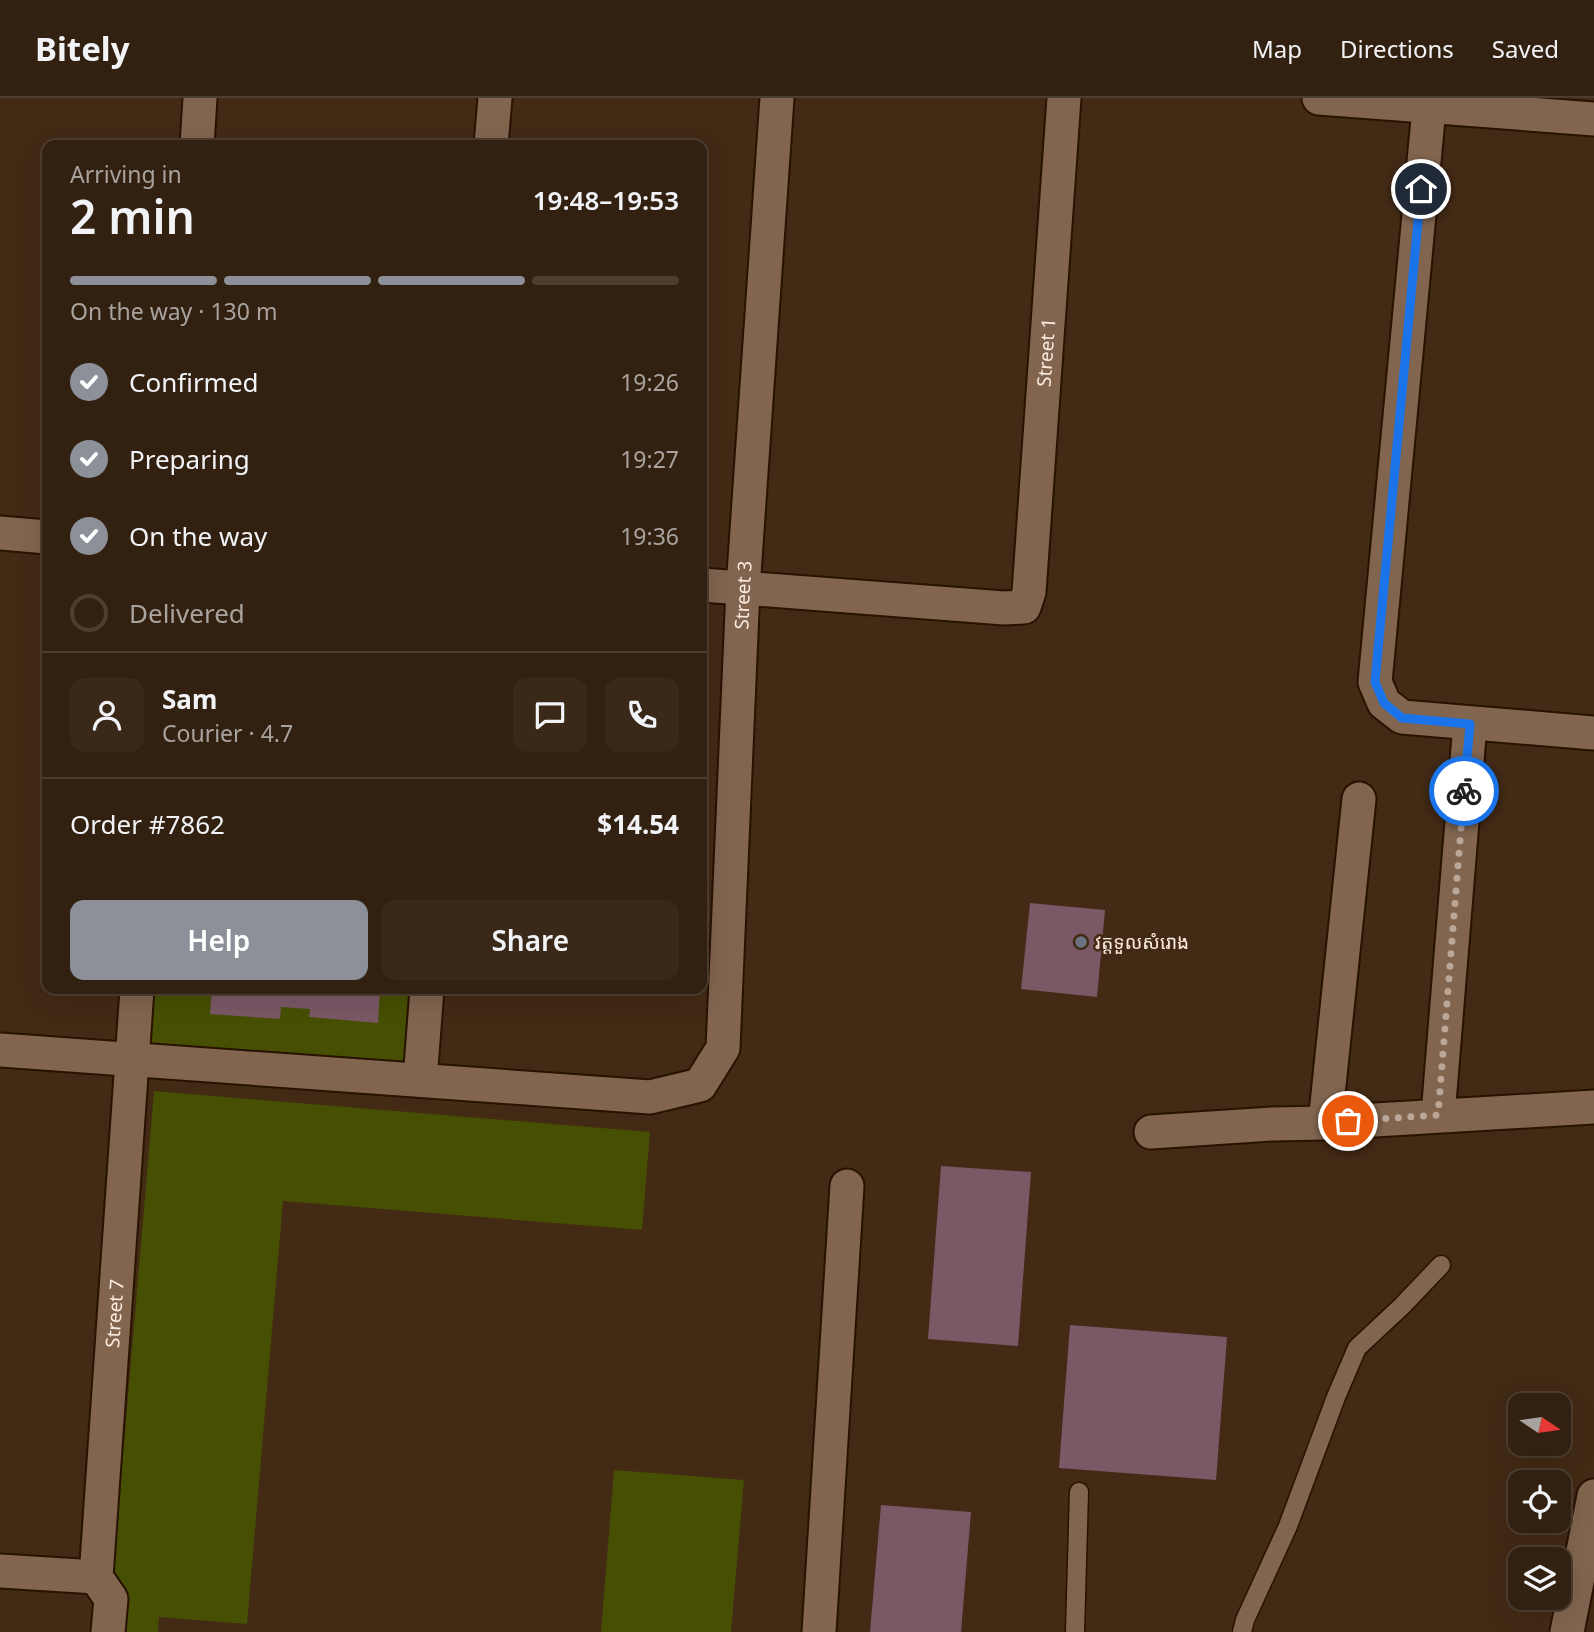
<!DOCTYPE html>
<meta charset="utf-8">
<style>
:root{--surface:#322010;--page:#3a2819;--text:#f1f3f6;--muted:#a8a39f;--line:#4d3e30;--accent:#8c9099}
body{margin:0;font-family:"Noto Sans","Noto Sans Khmer",sans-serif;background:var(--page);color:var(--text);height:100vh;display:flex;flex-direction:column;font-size:26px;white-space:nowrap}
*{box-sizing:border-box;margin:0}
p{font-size:23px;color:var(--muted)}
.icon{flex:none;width:38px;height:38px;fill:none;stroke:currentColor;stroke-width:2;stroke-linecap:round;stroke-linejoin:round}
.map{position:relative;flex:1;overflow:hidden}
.drawer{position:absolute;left:42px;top:42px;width:665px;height:854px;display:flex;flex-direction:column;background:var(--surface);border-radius:14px;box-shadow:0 7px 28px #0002,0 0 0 2px var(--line)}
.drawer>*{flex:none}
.needle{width:46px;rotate:103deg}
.buttons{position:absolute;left:1508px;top:1295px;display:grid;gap:14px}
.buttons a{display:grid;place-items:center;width:63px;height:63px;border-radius:14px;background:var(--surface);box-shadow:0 7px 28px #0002,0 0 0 2px var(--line);font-size:35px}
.pin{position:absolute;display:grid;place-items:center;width:60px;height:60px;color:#fff;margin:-30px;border:4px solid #fff;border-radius:50%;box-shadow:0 2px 7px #0007}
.courier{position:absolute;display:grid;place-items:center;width:70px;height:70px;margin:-35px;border:5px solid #1a73e8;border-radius:50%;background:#fff;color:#222;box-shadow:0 2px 9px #0007}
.overview em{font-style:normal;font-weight:600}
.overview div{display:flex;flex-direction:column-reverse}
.overview{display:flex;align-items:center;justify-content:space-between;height:119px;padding:0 28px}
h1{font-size:46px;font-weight:600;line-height:52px}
.bar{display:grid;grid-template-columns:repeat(4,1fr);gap:10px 7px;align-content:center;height:84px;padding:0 28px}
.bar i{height:9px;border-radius:5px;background:var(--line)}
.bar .selected{background:var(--accent)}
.bar p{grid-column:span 4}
.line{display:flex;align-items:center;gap:18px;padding:0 28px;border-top:2px solid var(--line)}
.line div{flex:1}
.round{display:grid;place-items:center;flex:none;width:74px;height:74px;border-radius:14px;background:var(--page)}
ol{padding:0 28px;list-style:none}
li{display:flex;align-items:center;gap:21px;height:77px}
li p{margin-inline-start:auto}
li .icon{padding:7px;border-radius:50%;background:var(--accent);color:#fff;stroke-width:4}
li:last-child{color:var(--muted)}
li i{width:38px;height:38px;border:4px solid var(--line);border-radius:50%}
.button{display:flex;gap:14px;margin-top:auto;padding:14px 28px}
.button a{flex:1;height:80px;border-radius:14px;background:var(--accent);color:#fff;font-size:28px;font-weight:600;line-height:80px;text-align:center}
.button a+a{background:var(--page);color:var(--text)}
header{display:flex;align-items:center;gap:42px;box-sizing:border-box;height:98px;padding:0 35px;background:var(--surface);border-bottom:2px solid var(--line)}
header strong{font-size:33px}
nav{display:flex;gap:38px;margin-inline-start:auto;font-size:24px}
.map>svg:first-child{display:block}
.green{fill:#464f02}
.building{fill:#7a5866}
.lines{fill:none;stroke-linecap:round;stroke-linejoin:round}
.lane-casing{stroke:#281200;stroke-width:21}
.street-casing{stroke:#281200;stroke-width:37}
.lane{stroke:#81654f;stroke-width:18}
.street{stroke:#81654f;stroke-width:33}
.done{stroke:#baa798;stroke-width:7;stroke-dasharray:0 12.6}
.route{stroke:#1a73e8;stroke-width:9}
.worship-dot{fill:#6b7280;stroke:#422a15;stroke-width:2.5}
.labels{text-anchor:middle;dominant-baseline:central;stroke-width:5;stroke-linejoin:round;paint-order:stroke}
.street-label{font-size:19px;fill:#fbebdf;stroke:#422a15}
.poi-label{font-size:19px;fill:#fbebdf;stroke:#422a15;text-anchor:start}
</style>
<header>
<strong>Bitely</strong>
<nav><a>Map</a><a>Directions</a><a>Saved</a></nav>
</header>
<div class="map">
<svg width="1594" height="1534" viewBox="0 0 1594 1534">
<rect width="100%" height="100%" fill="#422a15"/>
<!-- green -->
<g class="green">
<path d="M 151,891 L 415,891 L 408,971 L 147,949 Z"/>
<path d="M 154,993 L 650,1034 L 642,1132 L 283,1103 L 247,1526 L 159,1519 L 158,1534 L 108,1534 Z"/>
<path d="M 614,1372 L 744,1382 L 731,1534 L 601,1534 Z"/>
</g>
<!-- building -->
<g class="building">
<path d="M 1030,805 L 1105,812 L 1097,899 L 1021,891 Z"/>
<path d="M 212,891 L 380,891 L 378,925 L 309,919 L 310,911 L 281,909 L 280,921 L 210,916 Z"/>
<path d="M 941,1068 L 1031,1074 L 1018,1248 L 928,1241 Z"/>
<path d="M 1070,1227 L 1227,1239 L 1216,1382 L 1059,1370 Z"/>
<path d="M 881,1407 L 971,1414 L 961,1534 L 870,1534 Z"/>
</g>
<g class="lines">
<defs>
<g id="lane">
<path d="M 1075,1534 L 1079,1394"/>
<path d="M 1242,1534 L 1245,1522 L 1288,1428 L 1336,1299 L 1357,1250 L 1402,1208 L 1441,1167"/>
</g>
<g id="street">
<path d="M 1319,0 L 1594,21"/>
<path d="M 1430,0 L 1375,584 L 1384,605 L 1402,619 L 1594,635"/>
<path d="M 197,47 L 200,0"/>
<path d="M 491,47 L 495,0"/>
<path d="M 0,435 L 47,439"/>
<path id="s1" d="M 702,487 L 1004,510 L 1024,509 L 1029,494 L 1064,0"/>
<path id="s2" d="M 0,952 L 650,999 L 700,987 L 723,950 L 743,490 L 777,0"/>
<path d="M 420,982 L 427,891"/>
<path d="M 1438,1017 L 1470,626"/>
<path d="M 1325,1025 L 1359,701"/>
<path d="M 1151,1034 L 1272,1026 L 1325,1025 L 1594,1009"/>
<path d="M 0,1473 L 96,1479"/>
<path id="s3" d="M 108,1534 L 111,1501 L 96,1479 L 137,891"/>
<path d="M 819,1534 L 847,1088"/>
<path d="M 1567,1534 L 1594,1398"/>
</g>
</defs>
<!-- lane casing -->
<use href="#lane" class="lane-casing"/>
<!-- street casing -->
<use href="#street" class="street-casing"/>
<!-- lane -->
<use href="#lane" class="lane"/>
<!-- street -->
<use href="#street" class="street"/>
</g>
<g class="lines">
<!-- done -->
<path class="done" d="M 1348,1023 L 1438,1017 L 1464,693"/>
<!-- route -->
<path class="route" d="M 1421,91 L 1375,584 L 1384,605 L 1402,620 L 1470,626 L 1464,693"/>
</g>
<!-- markers -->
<circle class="worship-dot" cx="1081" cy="844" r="7"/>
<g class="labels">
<!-- street labels -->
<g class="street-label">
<text stroke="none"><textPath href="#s1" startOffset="579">Street 1</textPath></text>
<text stroke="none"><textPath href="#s2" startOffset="1200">Street 3</textPath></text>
<text stroke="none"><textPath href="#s3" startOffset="324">Street 7</textPath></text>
</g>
<!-- poi labels -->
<g class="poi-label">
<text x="1095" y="844">វត្តទួលសំរោង</text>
</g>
</g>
</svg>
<div class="buttons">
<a><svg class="needle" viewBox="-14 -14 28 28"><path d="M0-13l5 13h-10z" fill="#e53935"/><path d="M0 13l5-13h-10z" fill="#a8a39f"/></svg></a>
<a><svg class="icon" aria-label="locate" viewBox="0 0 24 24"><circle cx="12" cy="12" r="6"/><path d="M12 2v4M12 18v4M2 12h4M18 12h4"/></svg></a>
<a><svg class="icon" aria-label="layers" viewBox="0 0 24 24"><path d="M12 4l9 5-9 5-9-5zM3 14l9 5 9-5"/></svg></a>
</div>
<div class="pin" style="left:1348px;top:1023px;background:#ea580c"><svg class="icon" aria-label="bag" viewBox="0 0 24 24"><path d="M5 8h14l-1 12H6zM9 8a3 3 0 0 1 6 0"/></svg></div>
<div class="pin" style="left:1421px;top:91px;background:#1f2937"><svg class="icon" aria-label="home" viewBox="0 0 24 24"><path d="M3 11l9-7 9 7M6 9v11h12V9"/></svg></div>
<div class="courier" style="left:1464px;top:693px"><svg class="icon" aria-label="bike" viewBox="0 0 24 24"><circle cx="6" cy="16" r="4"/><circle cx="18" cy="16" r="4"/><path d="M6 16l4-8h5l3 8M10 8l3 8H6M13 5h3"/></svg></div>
<section class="drawer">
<div class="overview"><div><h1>2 min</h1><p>Arriving in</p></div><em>19:48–19:53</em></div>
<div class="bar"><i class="selected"></i><i class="selected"></i><i class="selected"></i><i></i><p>On the way · 130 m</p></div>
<ol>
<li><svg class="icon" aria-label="check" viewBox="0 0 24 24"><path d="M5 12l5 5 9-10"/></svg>Confirmed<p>19:26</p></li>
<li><svg class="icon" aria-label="check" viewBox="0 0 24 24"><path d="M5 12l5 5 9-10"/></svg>Preparing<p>19:27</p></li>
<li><svg class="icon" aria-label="check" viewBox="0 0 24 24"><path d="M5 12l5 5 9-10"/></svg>On the way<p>19:36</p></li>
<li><i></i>Delivered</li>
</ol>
<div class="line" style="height:126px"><a class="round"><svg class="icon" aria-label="person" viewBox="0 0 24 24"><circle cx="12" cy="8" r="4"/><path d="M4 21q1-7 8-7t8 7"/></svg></a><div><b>Sam</b><p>Courier · 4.7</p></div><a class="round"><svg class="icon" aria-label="chat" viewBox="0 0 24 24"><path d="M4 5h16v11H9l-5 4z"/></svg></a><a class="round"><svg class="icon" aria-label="phone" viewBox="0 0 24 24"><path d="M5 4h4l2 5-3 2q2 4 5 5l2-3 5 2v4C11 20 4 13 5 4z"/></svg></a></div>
<div class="line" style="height:91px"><div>Order #7862</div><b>$14.54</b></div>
<div class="button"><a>Help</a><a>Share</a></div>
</section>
</div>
